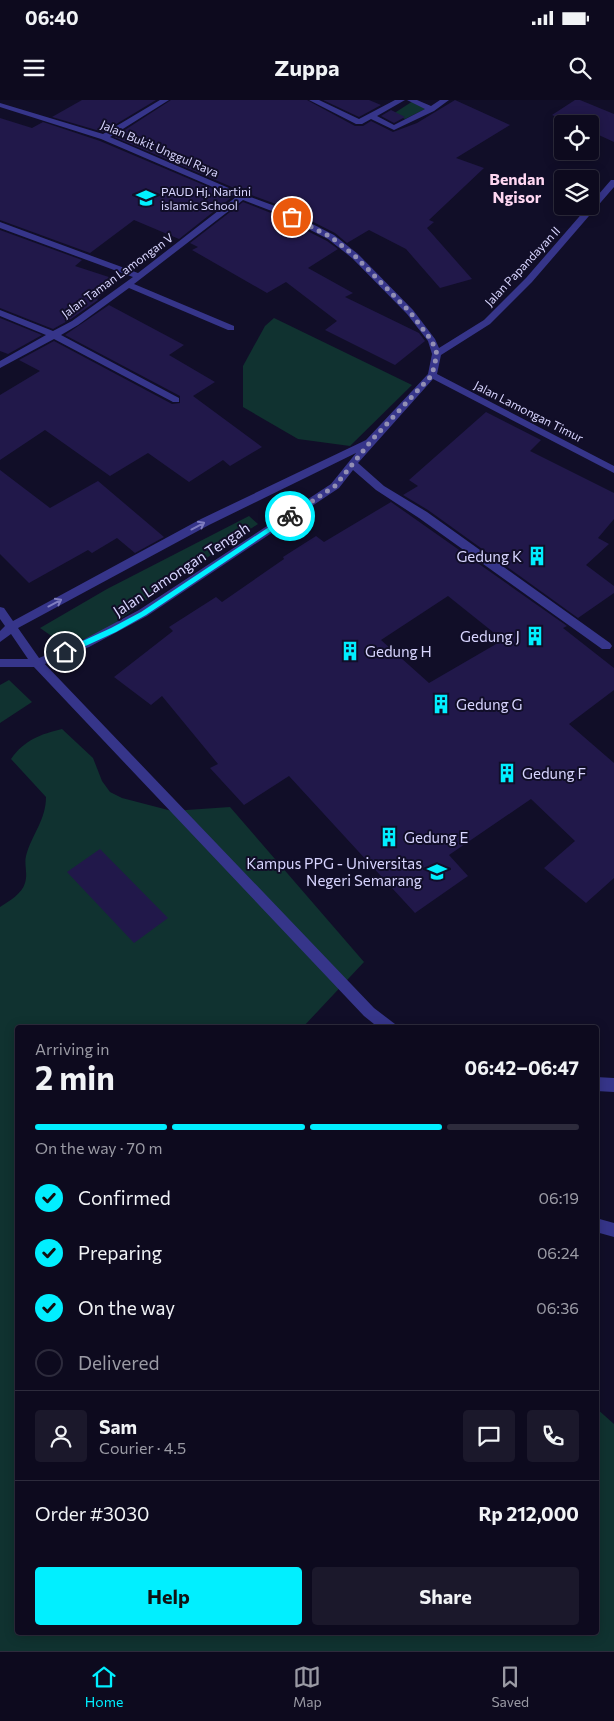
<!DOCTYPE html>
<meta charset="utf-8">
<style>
:root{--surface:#0d0a1e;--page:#1b182b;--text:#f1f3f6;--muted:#9a9aa4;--line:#2d2b3c;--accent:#01efff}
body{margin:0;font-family:Commissioner,sans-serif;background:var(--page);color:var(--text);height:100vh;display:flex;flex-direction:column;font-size:19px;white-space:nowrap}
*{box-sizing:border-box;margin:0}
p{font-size:16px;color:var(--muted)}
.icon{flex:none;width:28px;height:28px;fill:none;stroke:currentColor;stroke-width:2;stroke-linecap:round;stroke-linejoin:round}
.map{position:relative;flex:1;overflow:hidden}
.sheet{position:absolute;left:15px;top:925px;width:584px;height:610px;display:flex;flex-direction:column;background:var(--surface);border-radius:5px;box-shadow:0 2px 12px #0003,0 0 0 1px var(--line)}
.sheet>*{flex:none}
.controls{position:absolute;left:554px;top:15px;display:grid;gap:10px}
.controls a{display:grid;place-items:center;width:45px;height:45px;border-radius:5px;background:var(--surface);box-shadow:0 2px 12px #0003,0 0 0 1px var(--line);font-size:25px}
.pin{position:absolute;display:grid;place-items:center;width:42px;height:42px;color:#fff;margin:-21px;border:2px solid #fff;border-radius:50%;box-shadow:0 1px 5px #0007}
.courier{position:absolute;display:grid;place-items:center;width:50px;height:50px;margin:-25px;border:4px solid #01efff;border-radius:50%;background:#fff;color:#222;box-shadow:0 1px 6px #0007}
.headline em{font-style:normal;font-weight:700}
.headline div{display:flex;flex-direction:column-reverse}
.headline{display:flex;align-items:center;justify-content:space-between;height:85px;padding:0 20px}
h1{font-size:32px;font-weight:700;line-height:38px}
.bar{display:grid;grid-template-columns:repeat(4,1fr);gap:8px 5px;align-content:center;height:60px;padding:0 20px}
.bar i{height:6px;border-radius:4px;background:var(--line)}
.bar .active{background:var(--accent)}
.bar p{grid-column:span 4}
.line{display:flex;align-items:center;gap:12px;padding:0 20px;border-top:1px solid var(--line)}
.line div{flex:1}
.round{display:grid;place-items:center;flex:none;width:52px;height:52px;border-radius:5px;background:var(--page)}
ol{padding:0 20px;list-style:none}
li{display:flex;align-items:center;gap:15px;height:55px}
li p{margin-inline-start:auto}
li .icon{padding:5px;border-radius:50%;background:var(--accent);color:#111;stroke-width:4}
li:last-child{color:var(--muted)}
li i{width:28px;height:28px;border:2px solid var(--line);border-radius:50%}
.primary-button{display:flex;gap:10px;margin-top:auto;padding:10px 20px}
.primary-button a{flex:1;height:58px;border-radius:5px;background:var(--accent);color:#111;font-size:20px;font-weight:700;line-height:58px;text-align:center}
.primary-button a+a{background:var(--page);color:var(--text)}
.status{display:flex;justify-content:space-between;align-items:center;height:35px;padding:0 25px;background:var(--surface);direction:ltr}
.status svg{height:14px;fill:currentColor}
header{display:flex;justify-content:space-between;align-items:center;height:65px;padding:0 20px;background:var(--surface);font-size:22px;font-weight:700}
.tab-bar{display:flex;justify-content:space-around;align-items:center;height:70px;border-top:1px solid var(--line);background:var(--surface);font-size:14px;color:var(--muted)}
.tab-bar a{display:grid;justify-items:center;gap:2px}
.tab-bar .active{color:var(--accent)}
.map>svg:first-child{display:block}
.green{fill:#103230}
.building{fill:#21184a;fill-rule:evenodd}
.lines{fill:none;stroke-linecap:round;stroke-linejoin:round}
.lane{fill:#36358a;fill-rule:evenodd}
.street{fill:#36358a;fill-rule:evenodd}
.oneway{stroke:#7f7dbf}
.route{fill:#01efff}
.done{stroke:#928fb4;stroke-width:5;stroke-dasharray:0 9}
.labels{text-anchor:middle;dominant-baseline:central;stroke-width:4;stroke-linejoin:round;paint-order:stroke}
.far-street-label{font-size:12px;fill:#d8d5ff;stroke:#110e28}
.far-poi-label{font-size:12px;fill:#d8d5ff;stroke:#110e28;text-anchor:start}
.poi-label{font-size:15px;fill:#d8d5ff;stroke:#110e28;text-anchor:start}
.street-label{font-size:15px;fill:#d8d5ff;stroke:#110e28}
.far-district-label{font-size:16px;font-weight:bold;fill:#ffd7f2;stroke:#110e28}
</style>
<div class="status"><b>06:40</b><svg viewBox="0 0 49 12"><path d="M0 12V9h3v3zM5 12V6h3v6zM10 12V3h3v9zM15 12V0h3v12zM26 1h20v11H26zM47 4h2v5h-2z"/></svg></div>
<header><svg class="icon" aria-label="menu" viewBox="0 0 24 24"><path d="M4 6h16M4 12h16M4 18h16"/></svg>Zuppa<svg class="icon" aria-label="search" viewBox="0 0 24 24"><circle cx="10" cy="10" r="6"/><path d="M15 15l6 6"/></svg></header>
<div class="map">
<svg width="614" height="1551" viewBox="0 0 614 1551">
<rect width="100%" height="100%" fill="#110e28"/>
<!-- green -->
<g class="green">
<path d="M 413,1 L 427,8 L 405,19 L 393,14 Z"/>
<path d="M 274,218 L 412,285 L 350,346 L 298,339 L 243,307 L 243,266 L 265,226 Z"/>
<path d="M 249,416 L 258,424 L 184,473 L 107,529 L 89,538 L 63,544 L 40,528 L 107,489 Z"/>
<path d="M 9,580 L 32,602 L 0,623 L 0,585 Z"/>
<path d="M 62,629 L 93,658 L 102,681 L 110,692 L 122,698 L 172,711 L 230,707 L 364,862 L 303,927 L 18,928 L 18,1532 L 596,1532 L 596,1308 L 614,1324 L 614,1551 L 0,1551 L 0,807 C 9,801 22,794 25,783 C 28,774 24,764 26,756 C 32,734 46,720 46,697 L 11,659 C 24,640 41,634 62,629 Z"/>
</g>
<!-- building -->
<g class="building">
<path d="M 82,0 L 156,0 L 103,32 L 52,17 Z"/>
<path d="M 171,0 L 307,0 L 355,26 L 363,26 L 371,21 L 393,32 L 417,23 L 455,0 L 510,25 L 456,58 L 484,68 L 429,120 L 434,122 L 427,128 L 472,179 L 440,188 L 406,149 L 369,130 L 347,143 L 335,133 L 284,107 L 246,93 L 114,37 Z"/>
<path d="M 323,0 L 369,0 L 381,5 L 359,17 Z"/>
<path d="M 575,0 L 580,0 L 614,14 L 614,42 L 590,31 L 590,24 L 573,24 L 552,15 Z"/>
<path d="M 391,10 L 405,17 L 394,23 L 381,16 Z"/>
<path d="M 0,18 L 32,28 L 43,22 L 100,41 L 232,97 L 179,139 L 134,120 L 90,153 L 0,120 Z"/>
<path d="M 243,102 L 276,115 L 327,141 L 338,149 L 308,168 L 353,193 L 345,197 L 419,233 L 425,241 L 395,265 L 325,230 L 337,221 L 286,182 L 267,193 L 192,150 L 198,147 L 190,143 Z"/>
<path d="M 0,130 L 82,160 L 75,166 L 118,180 L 97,199 L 98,200 L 71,219 L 53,229 L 0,208 Z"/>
<path d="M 109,205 L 184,245 L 169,255 L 215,282 L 193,296 L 262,347 L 230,366 L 223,360 L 189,382 L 148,353 L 110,376 L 45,330 L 0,360 L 0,295 L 40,271 L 19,260 L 54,241 L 172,304 L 180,303 L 180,296 L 65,235 Z"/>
<path d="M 0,218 L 42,235 L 8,254 L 0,251 Z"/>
<path d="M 486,312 L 541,340 L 530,351 L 614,393 L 614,419 L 598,438 L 609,444 L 586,465 L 614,486 L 614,493 L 578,518 L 428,410 L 403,395 L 418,386 L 409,380 Z"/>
<path d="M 0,370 L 50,408 L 98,381 L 164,437 L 135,453 L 117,438 L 92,453 L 88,450 L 29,483 L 0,454 Z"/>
<path d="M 391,402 L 567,526 L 563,528 L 614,568 L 614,590 L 569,624 L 614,663 L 614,778 L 586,803 L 544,768 L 575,741 L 531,699 L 449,755 L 468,776 L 415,813 L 289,676 L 244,705 L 210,668 L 218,664 L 162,596 L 151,605 L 114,577 L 173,531 L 169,527 L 216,497 L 222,502 L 284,459 L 283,457 L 316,436 L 324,442 ZM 448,496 L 503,540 L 429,583 L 381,540 Z"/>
<path d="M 100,749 L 168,818 L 134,843 L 67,772 Z"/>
</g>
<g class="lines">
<!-- lane -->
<g class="lane">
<path d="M 37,559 L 41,560 L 374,908 L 395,924 L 397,928 L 379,928 L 364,916 L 33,566 L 31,563 L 33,560 Z"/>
<path d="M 596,977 L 614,978 L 614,992 L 596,991 Z"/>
<path d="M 596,1118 L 614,1123 L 614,1137 L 596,1132 Z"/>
</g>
<!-- street -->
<g class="street">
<path d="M 160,0 L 169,0 L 110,37 L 245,95 L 283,109 L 334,135 L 358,154 L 413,210 L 435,239 L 439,248 L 484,220 L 526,178 L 611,80 L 614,80 L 614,87 L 532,182 L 490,224 L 441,255 L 437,274 L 614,366 L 614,373 L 433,279 L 358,363 L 384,386 L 427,412 L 610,543 L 612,546 L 610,549 L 602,549 L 419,418 L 376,390 L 353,370 L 339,388 L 147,516 L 89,547 L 37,567 L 0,567 L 0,559 L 28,559 L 11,534 L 0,542 L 0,531 L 5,526 L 0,519 L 0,507 L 4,508 L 13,521 L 201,419 L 366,340 L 428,274 L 432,254 L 428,241 L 407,214 L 352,158 L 328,139 L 277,113 L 243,100 L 134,184 L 234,226 L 234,230 L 228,230 L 129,188 L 78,225 L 61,235 L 179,298 L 179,302 L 173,302 L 54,239 L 0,268 L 0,261 L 46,235 L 0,216 L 0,210 L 53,231 L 72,221 L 133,177 L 0,128 L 0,122 L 138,173 L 236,97 L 101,39 L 0,7 L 0,3 L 103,34 ZM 356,353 L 331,384 L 139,510 L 81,541 L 39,558 L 18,528 L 209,425 Z"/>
<path d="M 309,0 L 319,0 L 359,19 L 395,0 L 405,0 L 377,16 L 394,25 L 425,9 L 407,0 L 417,0 L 431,6 L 440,0 L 449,0 L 434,11 L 394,30 L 371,19 L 362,24 L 356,24 Z"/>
</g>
</g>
<!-- one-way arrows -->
<defs><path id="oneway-shaft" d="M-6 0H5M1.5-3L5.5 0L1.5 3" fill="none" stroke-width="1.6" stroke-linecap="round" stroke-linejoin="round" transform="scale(1.25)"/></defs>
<g class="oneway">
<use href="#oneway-shaft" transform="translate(198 426) rotate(-28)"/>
<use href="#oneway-shaft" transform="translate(55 503) rotate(-28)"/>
</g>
<!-- route -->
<path class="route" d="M 290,413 L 293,416 L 292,417 L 146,515 L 116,532 L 68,554 L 63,554 L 63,550 L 111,528 L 141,512 Z"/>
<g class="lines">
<!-- done -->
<path class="done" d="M 290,416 L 335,386 L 371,341 L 432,275 L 437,254 L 432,241 L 410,212 L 355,156 L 331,137 L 292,117"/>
</g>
<!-- icons -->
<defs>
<symbol id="school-bare" viewBox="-9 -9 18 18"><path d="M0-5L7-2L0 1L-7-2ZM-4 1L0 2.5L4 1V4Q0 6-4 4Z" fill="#01efff" stroke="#110e28" stroke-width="2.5" paint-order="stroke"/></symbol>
<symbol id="building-bare" viewBox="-9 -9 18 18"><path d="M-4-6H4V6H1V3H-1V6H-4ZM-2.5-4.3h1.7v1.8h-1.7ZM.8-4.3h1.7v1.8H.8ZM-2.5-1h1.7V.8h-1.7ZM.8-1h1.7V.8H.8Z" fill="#01efff" stroke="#110e28" stroke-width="2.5" paint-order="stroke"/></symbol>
<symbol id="university-bare" viewBox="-9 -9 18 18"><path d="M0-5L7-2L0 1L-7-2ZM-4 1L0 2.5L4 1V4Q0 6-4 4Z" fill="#01efff" stroke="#110e28" stroke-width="2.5" paint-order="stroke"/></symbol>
</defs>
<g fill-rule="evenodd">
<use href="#school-bare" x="132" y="84" width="28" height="28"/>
<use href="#building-bare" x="523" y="442" width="28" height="28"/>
<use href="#building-bare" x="521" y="522" width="28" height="28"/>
<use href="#building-bare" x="336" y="537" width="28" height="28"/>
<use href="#building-bare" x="427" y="590" width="28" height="28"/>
<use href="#building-bare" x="493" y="659" width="28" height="28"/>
<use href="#building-bare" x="375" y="723" width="28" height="28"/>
<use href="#university-bare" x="423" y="758" width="28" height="28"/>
</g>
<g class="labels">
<!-- far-street labels -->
<g class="far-street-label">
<text transform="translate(160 48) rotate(23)">Jalan Bukit Unggul Raya</text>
<text transform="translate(522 166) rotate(-47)">Jalan Papandayan II</text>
<text transform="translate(117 175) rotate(-36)">Jalan Taman Lamongan V</text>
<text transform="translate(529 311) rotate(27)">Jalan Lamongan Timur</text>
</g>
<!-- far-poi labels -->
<g class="far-poi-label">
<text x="161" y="91">PAUD Hj. Nartini<tspan x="161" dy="14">islamic School</tspan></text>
</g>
<!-- poi labels -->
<g class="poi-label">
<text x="522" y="456" text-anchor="end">Gedung K</text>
<text x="520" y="536" text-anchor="end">Gedung J</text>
<text x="365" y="551">Gedung H</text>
<text x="456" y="604">Gedung G</text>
<text x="522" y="673">Gedung F</text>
<text x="404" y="737">Gedung E</text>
<text x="422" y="763" text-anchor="end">Kampus PPG - Universitas<tspan x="422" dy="17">Negeri Semarang</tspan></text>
</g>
<!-- street labels -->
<g class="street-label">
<text transform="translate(181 469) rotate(-33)">Jalan Lamongan Tengah</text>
</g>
<!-- far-district labels -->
<g class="far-district-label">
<text x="517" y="78">Bendan<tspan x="517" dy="18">Ngisor</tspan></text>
</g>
</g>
</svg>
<div class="controls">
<a><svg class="icon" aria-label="locate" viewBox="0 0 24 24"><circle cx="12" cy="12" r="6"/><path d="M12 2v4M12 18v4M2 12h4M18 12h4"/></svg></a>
<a><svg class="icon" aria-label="layers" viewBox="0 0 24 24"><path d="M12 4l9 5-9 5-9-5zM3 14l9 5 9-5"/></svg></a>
</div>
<div class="pin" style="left:292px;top:117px;background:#ea580c"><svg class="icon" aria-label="bag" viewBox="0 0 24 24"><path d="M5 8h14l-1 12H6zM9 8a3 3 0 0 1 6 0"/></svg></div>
<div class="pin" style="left:65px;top:552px;background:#1f2937"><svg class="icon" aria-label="home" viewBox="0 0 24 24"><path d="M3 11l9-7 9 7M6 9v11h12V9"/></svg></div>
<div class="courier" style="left:290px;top:416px"><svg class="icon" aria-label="bike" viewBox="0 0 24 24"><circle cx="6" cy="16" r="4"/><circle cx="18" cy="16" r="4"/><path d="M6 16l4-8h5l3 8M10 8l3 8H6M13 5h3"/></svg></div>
<section class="sheet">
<div class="headline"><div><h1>2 min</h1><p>Arriving in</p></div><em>06:42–06:47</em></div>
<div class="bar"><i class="active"></i><i class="active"></i><i class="active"></i><i></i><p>On the way · 70 m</p></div>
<ol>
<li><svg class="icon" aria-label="check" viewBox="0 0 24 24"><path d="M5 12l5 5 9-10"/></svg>Confirmed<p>06:19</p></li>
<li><svg class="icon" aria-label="check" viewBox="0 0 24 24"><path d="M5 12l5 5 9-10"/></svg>Preparing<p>06:24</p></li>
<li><svg class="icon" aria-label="check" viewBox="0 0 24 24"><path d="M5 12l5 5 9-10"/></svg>On the way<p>06:36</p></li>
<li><i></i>Delivered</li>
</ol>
<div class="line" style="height:90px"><a class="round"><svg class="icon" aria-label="person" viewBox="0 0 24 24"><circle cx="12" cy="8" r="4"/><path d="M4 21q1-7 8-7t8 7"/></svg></a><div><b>Sam</b><p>Courier · 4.5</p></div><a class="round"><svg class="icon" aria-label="chat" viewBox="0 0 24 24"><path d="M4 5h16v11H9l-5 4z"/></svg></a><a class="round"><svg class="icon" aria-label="phone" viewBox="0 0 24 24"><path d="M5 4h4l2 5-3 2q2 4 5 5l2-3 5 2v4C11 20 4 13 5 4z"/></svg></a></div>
<div class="line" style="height:65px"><div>Order #3030</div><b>Rp 212,000</b></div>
<div class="primary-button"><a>Help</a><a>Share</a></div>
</section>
</div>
<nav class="tab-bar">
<a class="active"><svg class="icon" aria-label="home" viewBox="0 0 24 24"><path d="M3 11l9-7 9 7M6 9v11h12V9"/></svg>Home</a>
<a><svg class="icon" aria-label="map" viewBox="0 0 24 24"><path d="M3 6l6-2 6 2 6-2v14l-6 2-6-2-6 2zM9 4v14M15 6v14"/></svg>Map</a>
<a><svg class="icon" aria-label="saved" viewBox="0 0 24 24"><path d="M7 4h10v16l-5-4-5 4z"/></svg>Saved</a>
</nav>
